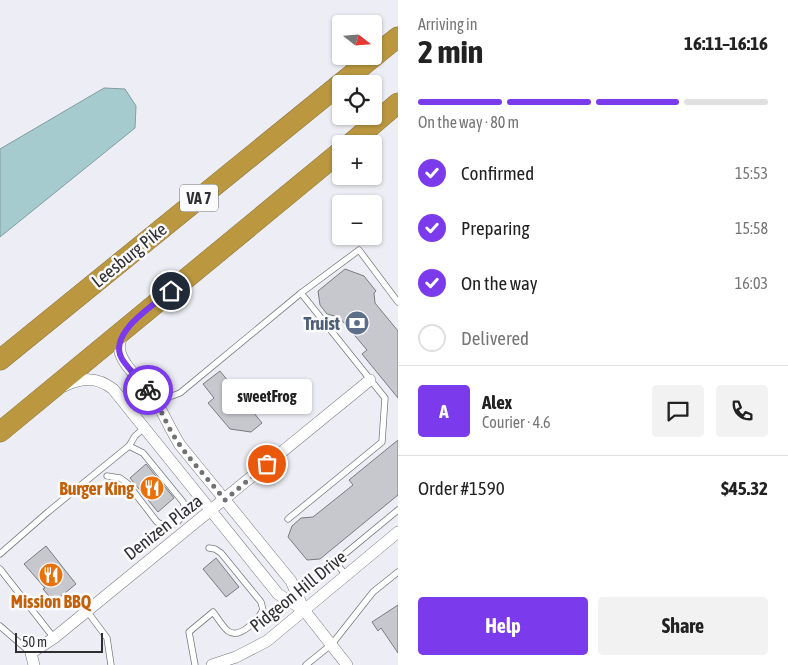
<!DOCTYPE html>
<meta charset="utf-8">
<style>
:root{--surface:#fff;--page:#f2f2f2;--text:#222;--muted:#767676;--line:#e0e0e0;--accent:#7c3aed}
body{margin:0;font-family:"Asap Condensed",sans-serif;background:var(--page);color:var(--text);height:100vh;display:flex;flex-direction:column;font-size:19px;white-space:nowrap}
*{box-sizing:border-box;margin:0}
p{font-size:16px;color:var(--muted)}
.icon{flex:none;width:28px;height:28px;fill:none;stroke:currentColor;stroke-width:2;stroke-linecap:round;stroke-linejoin:round}
.map{position:relative;flex:1;overflow:hidden}
.details{display:flex;flex-direction:column;background:var(--surface);width:390px}
.details>*{flex:none}
.needle{width:32px;rotate:107deg}
.fabs{position:absolute;left:332px;top:15px;display:grid;gap:10px}
.fabs a{display:grid;place-items:center;width:50px;height:50px;border-radius:5px;background:var(--surface);box-shadow:0 1px 4px #0004;font-size:25px}
.scale{position:absolute;left:15px;bottom:12px;width:88px;box-sizing:border-box;padding-left:5px;border:2px solid #2f2f32;border-top:0;font-size:14px;line-height:18px;white-space:nowrap;color:#2f2f32;-webkit-text-stroke:4px #fbfbfe;paint-order:stroke}
.pin{position:absolute;display:grid;place-items:center;width:42px;height:42px;color:#fff;margin:-21px;border:2px solid #fff;border-radius:50%;box-shadow:0 1px 5px #0007}
.courier{position:absolute;display:grid;place-items:center;width:50px;height:50px;margin:-25px;border:4px solid #7c3aed;border-radius:50%;background:#fff;color:#222;box-shadow:0 1px 6px #0007}
.bubble{position:absolute;height:35px;border-radius:5px;background:var(--surface);box-shadow:0 1px 4px #0004;font-size:16px;font-weight:700;line-height:35px;text-align:center}
.summary em{font-style:normal;font-weight:700}
.summary div{display:flex;flex-direction:column-reverse}
.summary{display:flex;align-items:center;justify-content:space-between;height:85px;padding:0 20px}
h1{font-size:32px;font-weight:700;line-height:38px}
.bar{display:grid;grid-template-columns:repeat(4,1fr);gap:8px 5px;align-content:center;height:60px;padding:0 20px}
.bar i{height:6px;border-radius:4px;background:var(--line)}
.bar .selected{background:var(--accent)}
.bar p{grid-column:span 4}
.line{display:flex;align-items:center;gap:12px;padding:0 20px;border-top:1px solid var(--line)}
.line div{flex:1}
.round{display:grid;place-items:center;flex:none;width:52px;height:52px;border-radius:5px;background:var(--page)}
ol{padding:0 20px;list-style:none}
li{display:flex;align-items:center;gap:15px;height:55px}
li p{margin-inline-start:auto}
li .icon{padding:5px;border-radius:50%;background:var(--accent);color:#fff;stroke-width:4}
li:last-child{color:var(--muted)}
li i{width:28px;height:28px;border:2px solid var(--line);border-radius:50%}
.action{display:flex;gap:10px;margin-top:auto;padding:10px 20px}
.action a{flex:1;height:58px;border-radius:5px;background:var(--accent);color:#fff;font-size:20px;font-weight:700;line-height:58px;text-align:center}
.action a+a{background:var(--page);color:var(--text)}
main{display:flex;flex:1;min-height:0}
.map>svg:first-child{display:block}
.water{fill:#a5cbce;stroke:#829c9f}
.building{fill:#c7c8ce;stroke:#7a7b81}
.lines{fill:none;stroke-linecap:round;stroke-linejoin:round}
.lane-casing{stroke:#797a80;stroke-width:7}
.street-casing{stroke:#797a80;stroke-width:12}
.highway-casing{stroke:#8a733b;stroke-width:21}
.lane{stroke:#fff;stroke-width:5.5}
.street{stroke:#fff;stroke-width:11}
.highway{stroke:#bb9840;stroke-width:20}
.done{stroke:#727276;stroke-width:5;stroke-dasharray:0 9}
.route{stroke:#7c3aed;stroke-width:6}
.labels{text-anchor:middle;dominant-baseline:central;stroke-width:5;stroke-linejoin:round;paint-order:stroke}
.shield{fill:#fbfbfe;stroke:#6c6c6f;stroke-width:1}
.shield-label{font-size:16px;font-weight:bold;fill:#2f2f32}
.street-label{font-size:18px;fill:#2f2f32;stroke:#fbfbfe}
.service-label{font-size:18px;font-weight:bold;fill:#4e5e75;stroke:#fbfbfe;text-anchor:end}
.food-label{font-size:18px;font-weight:bold;fill:#c56008;stroke:#fbfbfe;text-anchor:end}
</style>
<main>
<div class="map">
<svg width="398" height="665" viewBox="0 0 398 665">
<rect width="100%" height="100%" fill="#edeef5"/>
<!-- water -->
<path class="water" d="M 104,88 L 125,89 L 136,106 L 135,128 L 0,237 L 0,149 Z"/>
<!-- building -->
<g class="building">
<path d="M 345,269 L 364,276 L 376,291 L 374,293 L 375,303 L 398,331 L 398,398 L 362,354 L 367,350 L 339,317 L 327,314 L 320,305 L 318,291 Z"/>
<path d="M 220,371 L 262,423 L 251,432 L 230,429 L 208,403 L 214,398 L 203,384 Z"/>
<path d="M 398,440 L 398,495 L 320,559 L 307,560 L 288,537 L 292,526 L 301,518 L 313,517 L 353,485 L 349,480 Z"/>
<path d="M 146,464 L 174,498 L 158,512 L 130,478 Z"/>
<path d="M 46,546 L 76,584 L 54,602 L 43,589 L 45,588 L 24,564 Z"/>
<path d="M 216,558 L 239,587 L 226,597 L 203,569 Z"/>
<path d="M 398,605 L 398,653 L 381,628 L 378,631 L 372,622 Z"/>
</g>
<g class="lines">
<defs>
<g id="lane">
<path d="M 153,396 L 172,396 L 180,393 L 301,293 L 359,250 L 398,302"/>
<path d="M 107,476 L 120,478 L 127,483 L 157,522 C 171,531 183,521 185,507 L 183,502 L 143,453 L 129,446"/>
<path d="M 288,519 L 382,442 L 385,398 L 301,293"/>
<path d="M 0,554 L 48,512 L 129,446 L 135,436 L 144,428"/>
<path d="M 0,569 L 54,638"/>
<path d="M 346,575 L 335,562 L 398,510"/>
<path d="M 87,611 L 107,638 L 111,665"/>
<path d="M 0,626 L 31,653"/>
<path d="M 195,665 L 189,632 L 213,612 C 218,618 222,626 228,631 C 240,640 258,619 263,610 L 261,602 L 221,553 L 215,549 L 209,548"/>
<path d="M 306,665 L 332,644 L 373,592 L 398,572"/>
</g>
<g id="street">
<path d="M 123,334 C 120,340 118,345 120,352 C 125,369 144,382 153,396 C 163,412 170,429 180,445 L 291,581 L 304,610 L 347,665"/>
<path d="M 64,386 C 82,378 96,376 113,389 L 278,594 L 304,610"/>
<path d="M 34,665 L 31,653 L 54,638 L 370,380"/>
<path d="M 212,665 L 236,657 L 267,641 L 398,532"/>
</g>
<g id="highway">
<path d="M 350,144 L 398,103"/>
<path d="M 0,360 L 398,37"/>
<path d="M 0,432 L 341,151"/>
</g>
</defs>
<!-- lane casing -->
<use href="#lane" class="lane-casing"/>
<!-- street casing -->
<use href="#street" class="street-casing"/>
<!-- highway casing -->
<use href="#highway" class="highway-casing"/>
<!-- lane -->
<use href="#lane" class="lane"/>
<!-- street -->
<use href="#street" class="street"/>
<!-- highway -->
<use href="#highway" class="highway"/>
</g>
<g class="lines">
<!-- done -->
<path class="done" d="M 148,390 C 158,402 163,417 171,431 C 185,456 207,477 225,500 L 267,464"/>
<!-- route -->
<path class="route" d="M 148,390 C 140,380 129,370 122,359 C 107,333 154,305 171,291"/>
</g>
<!-- icons -->
<defs>
<symbol id="bank-disc" viewBox="-11 -11 22 22"><circle r="9.5" fill="#5c6f8a" stroke="#fbfbfe"/><path d="M-6-4H6V4H-6ZM0-2.3a2.3 2.3 0 1 0 0 4.6a2.3 2.3 0 1 0 0-4.6Z" fill="#fff"/></symbol>
<symbol id="restaurant-disc" viewBox="-11 -11 22 22"><circle r="9.5" fill="#e8710a" stroke="#fbfbfe"/><path d="M-5-6h1v4h1v-4h1v4h1v-4h1v5L-1.5 .5V6h-2V.5L-5-1ZM5-6V6H3V1.5H1.5Q1.5-4 5-6Z" fill="#fff"/></symbol>
</defs>
<g fill-rule="evenodd">
<use href="#bank-disc" x="343" y="309" width="28" height="28"/>
<use href="#restaurant-disc" x="138" y="474" width="28" height="28"/>
<use href="#restaurant-disc" x="37" y="561" width="28" height="28"/>
</g>
<g class="labels">
<!-- shield labels -->
<rect class="shield" x="180" y="184.5" width="38" height="27" rx="4"/>
<g class="shield-label">
<text x="199" y="198">VA 7</text>
</g>
<!-- street labels -->
<g class="street-label">
<text transform="translate(129 255) rotate(-39)">Leesburg Pike</text>
<text transform="translate(163 527) rotate(-38)">Denizen Plaza</text>
<text transform="translate(298 591) rotate(-39)">Pidgeon Hill Drive</text>
</g>
<!-- service labels -->
<g class="service-label">
<text x="340" y="323">Truist</text>
</g>
<!-- food labels -->
<g class="food-label">
<text x="134" y="488">Burger King</text>
<text x="51" y="601" text-anchor="middle">Mission BBQ</text>
</g>
</g>
</svg>
<div class="fabs">
<a><svg class="needle" viewBox="-14 -14 28 28"><path d="M0-13l5 13h-10z" fill="#e53935"/><path d="M0 13l5-13h-10z" fill="#767676"/></svg></a>
<a><svg class="icon" aria-label="locate" viewBox="0 0 24 24"><circle cx="12" cy="12" r="6"/><path d="M12 2v4M12 18v4M2 12h4M18 12h4"/></svg></a>
<a>+</a>
<a>−</a>
</div>
<div class="scale">50 m</div>
<div class="pin" style="left:267px;top:464px;background:#ea580c"><svg class="icon" aria-label="bag" viewBox="0 0 24 24"><path d="M5 8h14l-1 12H6zM9 8a3 3 0 0 1 6 0"/></svg></div>
<div class="pin" style="left:171px;top:291px;background:#1f2937"><svg class="icon" aria-label="home" viewBox="0 0 24 24"><path d="M3 11l9-7 9 7M6 9v11h12V9"/></svg></div>
<div class="courier" style="left:148px;top:390px"><svg class="icon" aria-label="bike" viewBox="0 0 24 24"><circle cx="6" cy="16" r="4"/><circle cx="18" cy="16" r="4"/><path d="M6 16l4-8h5l3 8M10 8l3 8H6M13 5h3"/></svg></div>
<div class="bubble" style="left:222px;top:379px;width:90px">sweetFrog</div>
</div>
<section class="details">
<div class="summary"><div><h1>2 min</h1><p>Arriving in</p></div><em>16:11–16:16</em></div>
<div class="bar"><i class="selected"></i><i class="selected"></i><i class="selected"></i><i></i><p>On the way · 80 m</p></div>
<ol>
<li><svg class="icon" aria-label="check" viewBox="0 0 24 24"><path d="M5 12l5 5 9-10"/></svg>Confirmed<p>15:53</p></li>
<li><svg class="icon" aria-label="check" viewBox="0 0 24 24"><path d="M5 12l5 5 9-10"/></svg>Preparing<p>15:58</p></li>
<li><svg class="icon" aria-label="check" viewBox="0 0 24 24"><path d="M5 12l5 5 9-10"/></svg>On the way<p>16:03</p></li>
<li><i></i>Delivered</li>
</ol>
<div class="line" style="height:90px"><b class="round" style="background:var(--accent);color:#fff">A</b><div><b>Alex</b><p>Courier · 4.6</p></div><a class="round"><svg class="icon" aria-label="chat" viewBox="0 0 24 24"><path d="M4 5h16v11H9l-5 4z"/></svg></a><a class="round"><svg class="icon" aria-label="phone" viewBox="0 0 24 24"><path d="M5 4h4l2 5-3 2q2 4 5 5l2-3 5 2v4C11 20 4 13 5 4z"/></svg></a></div>
<div class="line" style="height:65px"><div>Order #1590</div><b>$45.32</b></div>
<div class="action"><a>Help</a><a>Share</a></div>
</section>
</main>
